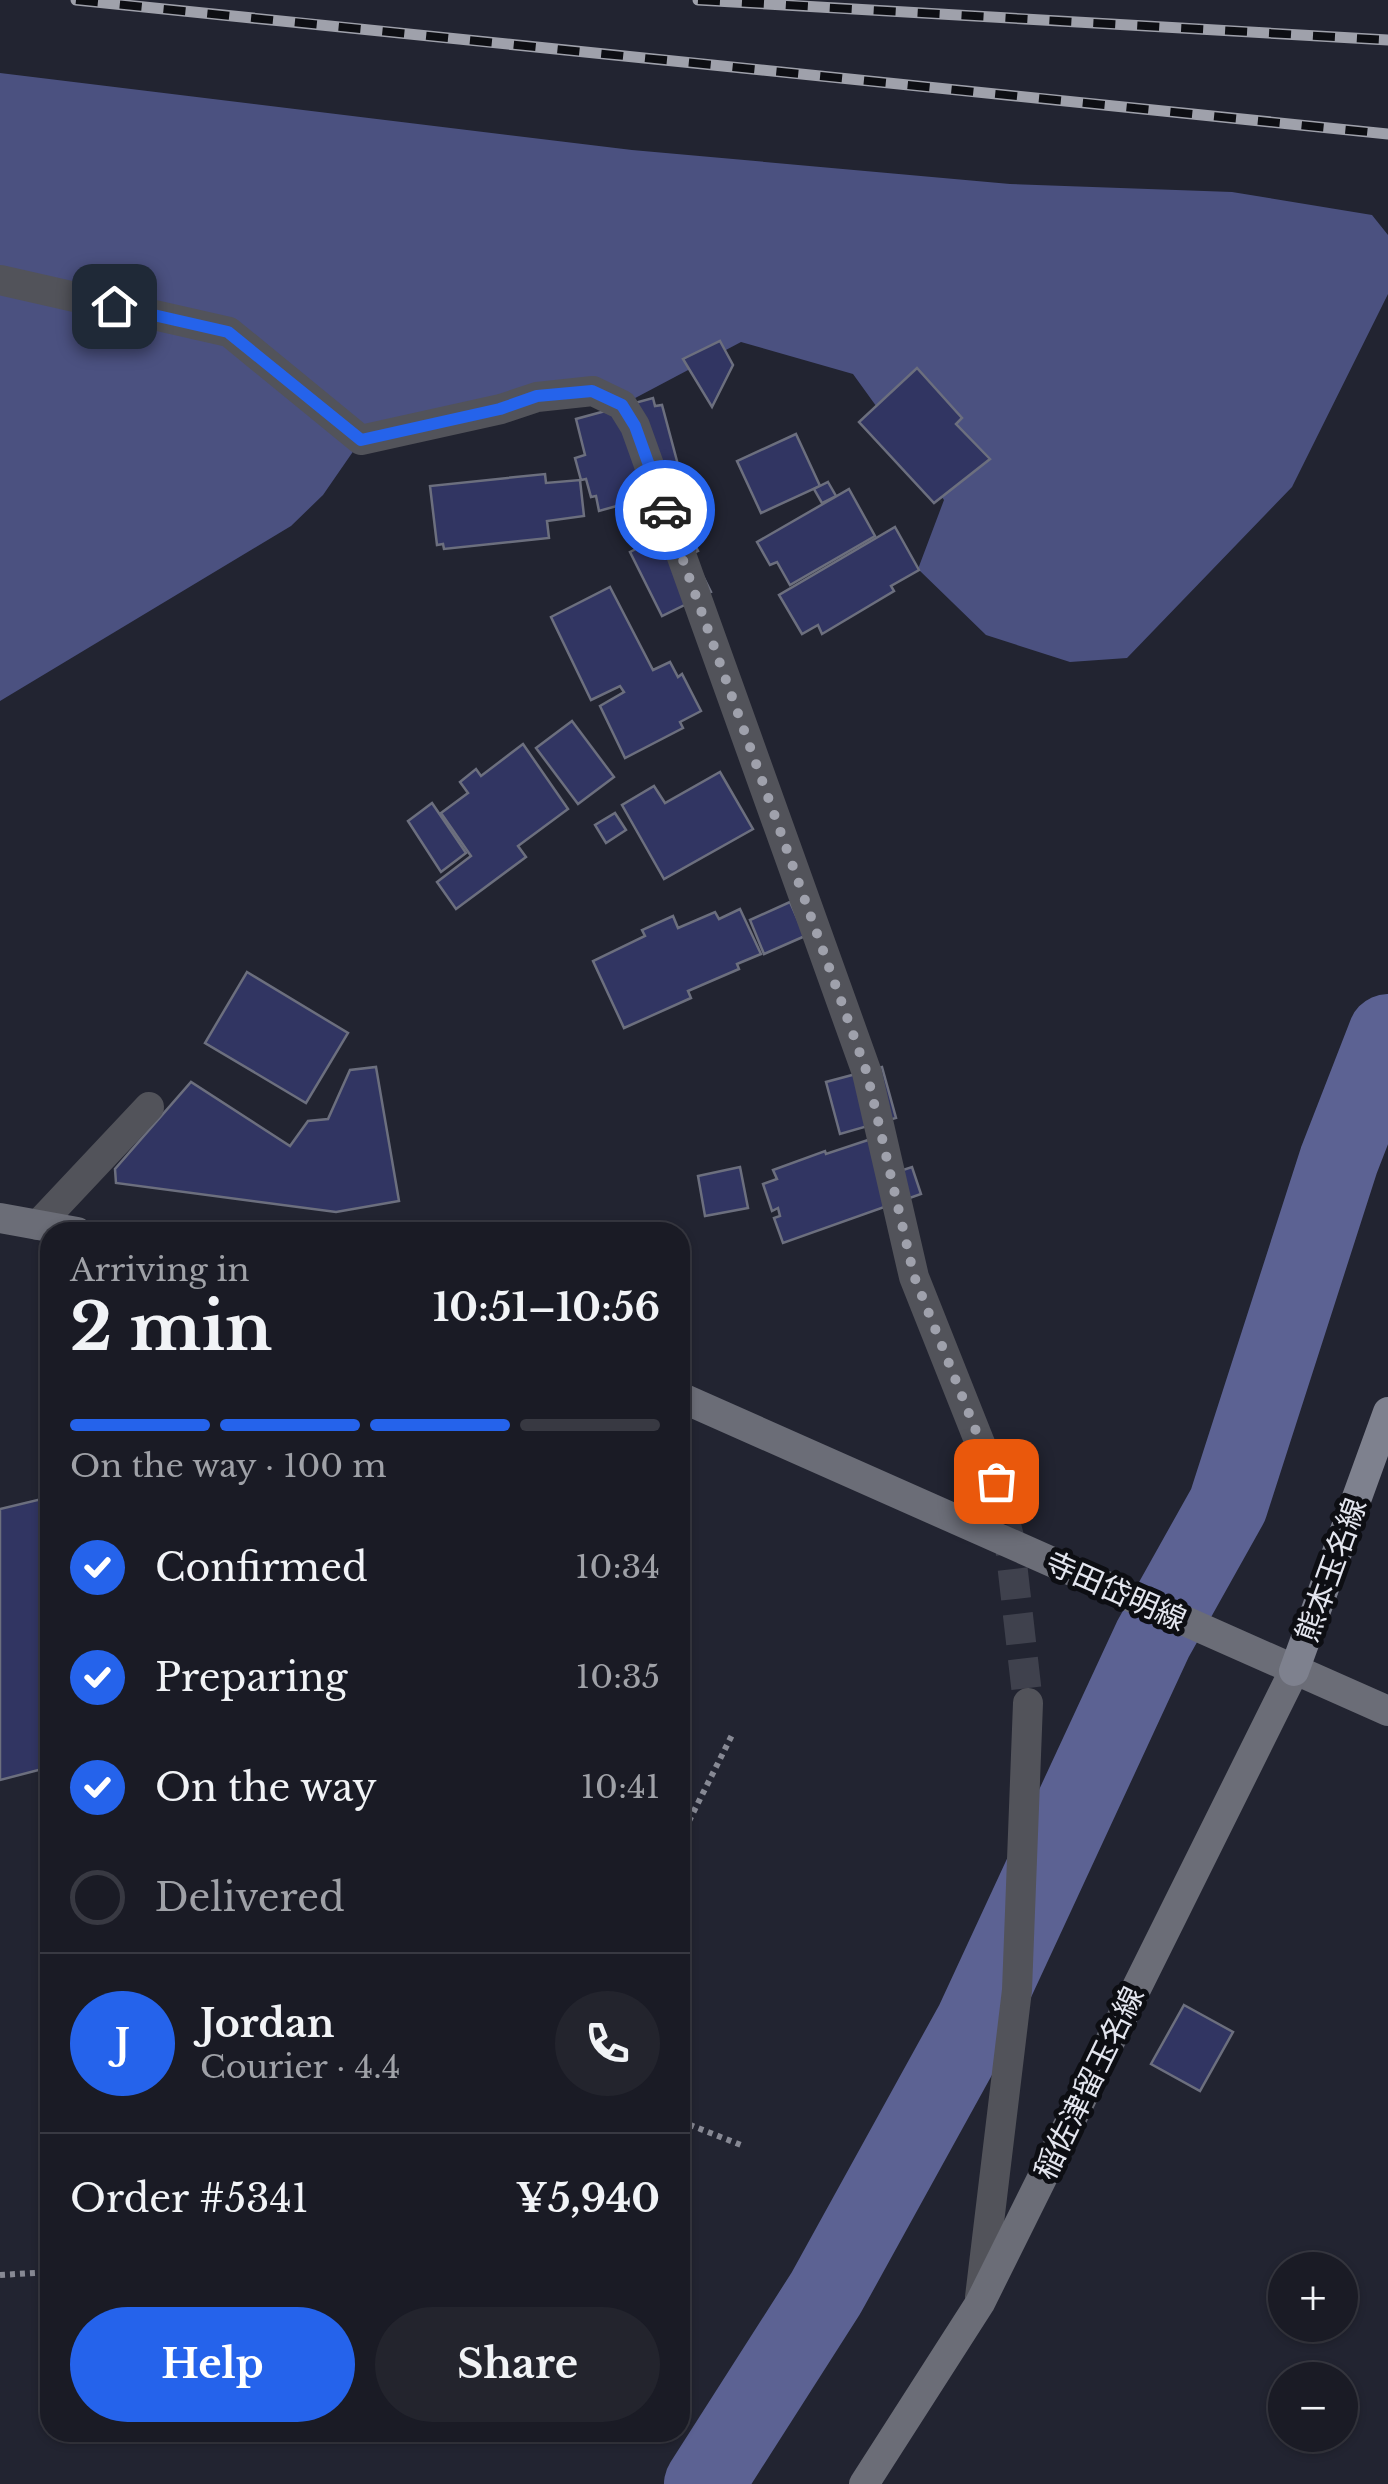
<!DOCTYPE html>
<meta charset="utf-8">
<style>
:root{--surface:#1a1b25;--page:#23242d;--text:#f1f3f6;--muted:#9fa1a7;--line:#383942;--accent:#2563eb}
body{margin:0;font-family:"Libre Baskerville","Noto Sans JP",serif;background:var(--page);color:var(--text);height:100vh;display:flex;flex-direction:column;font-size:38px;white-space:nowrap}
*{box-sizing:border-box;margin:0}
p{font-size:32px;color:var(--muted)}
.icon{flex:none;width:55px;height:55px;fill:none;stroke:currentColor;stroke-width:2;stroke-linecap:round;stroke-linejoin:round}
.map{position:relative;flex:1;overflow:hidden}
.drawer{position:absolute;left:40px;top:1222px;width:650px;height:1220px;display:flex;flex-direction:column;background:var(--surface);border-radius:30px;box-shadow:0 2px 8px #0004,0 0 0 2px var(--line)}
.drawer>*{flex:none}
.controls{position:absolute;left:1268px;top:2252px;display:grid;gap:20px}
.controls a{display:grid;place-items:center;width:90px;height:90px;border-radius:50%;background:var(--surface);box-shadow:0 2px 8px #0004,0 0 0 2px var(--line);font-size:50px}
.pin{position:absolute;display:grid;place-items:center;width:85px;height:85px;color:#fff;margin:-42px;border-radius:20px;box-shadow:0 5px 15px #0006}
.courier{position:absolute;display:grid;place-items:center;width:100px;height:100px;margin:-50px;border:8px solid #2563eb;border-radius:50%;background:#fff;color:#222;box-shadow:0 2px 12px #0007}
.head em{font-style:normal;font-weight:700}
.head div{display:flex;flex-direction:column-reverse}
.head{display:flex;align-items:center;justify-content:space-between;height:170px;padding:0 30px}
h1{font-size:65px;font-weight:700;line-height:75px}
.bar{display:grid;grid-template-columns:repeat(4,1fr);gap:15px 10px;align-content:center;height:120px;padding:0 30px}
.bar i{height:12px;border-radius:8px;background:var(--line)}
.bar .current{background:var(--accent)}
.bar p{grid-column:span 4}
.line{display:flex;align-items:center;gap:25px;padding:0 30px;border-top:2px solid var(--line)}
.line div{flex:1}
.round{display:grid;place-items:center;flex:none;width:105px;height:105px;border-radius:52px;background:var(--page)}
ol{padding:0 30px;list-style:none}
li{display:flex;align-items:center;gap:30px;height:110px}
li p{margin-inline-start:auto}
li .icon{padding:10px;border-radius:50%;background:var(--accent);color:#fff;stroke-width:4}
li:last-child{color:var(--muted)}
li i{width:55px;height:55px;border:5px solid var(--line);border-radius:50%}
.primary-button{display:flex;gap:20px;margin-top:auto;padding:20px 30px}
.primary-button a{flex:1;height:115px;border-radius:60px;background:var(--accent);color:#fff;font-size:40px;font-weight:700;line-height:115px;text-align:center}
.primary-button a+a{background:var(--page);color:var(--text)}
.map>svg:first-child{display:block}
.forest{fill:#4b5180}
.lines{fill:none;stroke-linecap:round;stroke-linejoin:round}
.river{stroke:#5c6293;stroke-width:80}
.building{fill:#313562;stroke:#6c6f7e;stroke-width:2.5}
.minor-tunnel{stroke:#3f414d;stroke-width:30;stroke-dasharray:30 15;stroke-linecap:butt}
.path{stroke:#878994;stroke-width:6;stroke-dasharray:5 5;stroke-linecap:butt}
.minor{stroke:#52535a;stroke-width:30}
.secondary{stroke:#6b6d77;stroke-width:30}
.primary{stroke:#7e818e;stroke-width:30}
.rail-casing{stroke:#9fa1ab;stroke-width:11}
.rail{stroke:#0d0e13;stroke-width:8;stroke-dasharray:22;stroke-linecap:butt}
.done{stroke:#9fa1ac;stroke-width:10;stroke-dasharray:0 18}
.route{stroke:#2563eb;stroke-width:12}
.labels{text-anchor:middle;dominant-baseline:central;stroke-width:10;stroke-linejoin:round;paint-order:stroke}
.street-label{font-size:30px;fill:#e3e5ee;stroke:#0d0e13}
</style>
<div class="map">
<svg width="1388" height="2484" viewBox="0 0 1388 2484">
<rect width="100%" height="100%" fill="#222431"/>
<!-- forest -->
<path class="forest" d="M 0,73 L 632,150 L 1010,184 L 1232,192 L 1372,215 L 1388,235 L 1388,294 L 1292,487 L 1127,658 L 1070,662 L 986,635 L 918,569 L 944,500 L 853,374 L 741,342 L 622,405 L 551,396 L 361,440 L 323,495 L 291,526 L 0,701 Z"/>
<g class="lines">
<!-- river -->
<path class="river" d="M 704,2484 L 826,2293 L 975,2023 L 1153,1639 L 1228,1505 L 1339,1160 L 1388,1034"/>
</g>
<!-- building -->
<g class="building">
<path d="M 720,341 L 733,365 L 712,407 L 683,359 Z"/>
<path d="M 917,368 L 962,418 L 956,424 L 990,459 L 934,503 L 859,422 Z"/>
<path d="M 653,398 L 655,406 L 662,405 L 681,476 L 628,489 L 631,502 L 599,511 L 596,496 L 591,497 L 586,479 L 581,480 L 575,458 L 585,455 L 576,419 Z"/>
<path d="M 796,434 L 820,486 L 761,513 L 737,461 Z"/>
<path d="M 545,474 L 546,483 L 580,480 L 584,516 L 547,521 L 549,538 L 444,549 L 443,544 L 437,545 L 430,486 Z"/>
<path d="M 828,482 L 836,496 L 822,503 L 814,489 Z"/>
<path d="M 849,489 L 875,536 L 790,585 L 777,562 L 770,565 L 757,542 Z"/>
<path d="M 685,524 L 698,551 L 692,554 L 711,592 L 662,616 L 630,552 Z"/>
<path d="M 895,527 L 919,570 L 891,586 L 894,591 L 822,634 L 818,625 L 802,634 L 779,595 Z"/>
<path d="M 610,587 L 653,670 L 670,662 L 678,677 L 682,674 L 701,711 L 680,722 L 683,728 L 625,758 L 600,706 L 624,692 L 620,686 L 591,700 L 551,617 Z"/>
<path d="M 572,721 L 614,777 L 578,804 L 536,748 Z"/>
<path d="M 523,744 L 568,809 L 518,846 L 526,857 L 456,909 L 437,882 L 471,856 L 441,813 L 468,793 L 460,782 L 476,769 L 481,776 Z"/>
<path d="M 720,772 L 753,829 L 664,879 L 622,805 L 654,786 L 665,803 Z"/>
<path d="M 432,803 L 466,853 L 441,872 L 408,821 Z"/>
<path d="M 615,813 L 626,830 L 606,843 L 595,825 Z"/>
<path d="M 790,902 L 805,936 L 764,954 L 750,920 Z"/>
<path d="M 740,909 L 761,954 L 737,964 L 739,969 L 688,991 L 691,998 L 624,1028 L 593,961 L 645,936 L 642,930 L 673,916 L 678,928 L 715,912 L 719,919 Z"/>
<path d="M 247,972 L 348,1033 L 306,1103 L 205,1043 Z"/>
<path d="M 376,1067 L 399,1201 L 336,1212 L 116,1183 L 115,1169 L 191,1082 L 290,1146 L 308,1121 L 328,1119 L 350,1070 Z"/>
<path d="M 882,1067 L 896,1118 L 840,1134 L 826,1082 Z"/>
<path d="M 871,1139 L 897,1172 L 912,1167 L 921,1194 L 783,1243 L 774,1218 L 780,1216 L 778,1208 L 772,1211 L 763,1184 L 777,1179 L 773,1170 L 825,1151 L 826,1154 Z"/>
<path d="M 740,1167 L 748,1208 L 705,1216 L 698,1176 Z"/>
<path d="M 50,1497 L 50,1767 L 0,1780 L 0,1509 Z"/>
<path d="M 1184,2005 L 1233,2032 L 1200,2091 L 1151,2064 Z"/>
</g>
<g class="lines">
<!-- minor-tunnel -->
<path class="minor-tunnel" d="M 995,1481 L 1009,1537 L 1028,1703"/>
<!-- path -->
<g class="path">
<path d="M 680,1839 L 732,1735"/>
<path d="M 680,2121 L 741,2145"/>
<path d="M 0,2275 L 50,2272"/>
</g>
<!-- minor -->
<g class="minor">
<path d="M 0,280 L 229,332 L 361,440 L 501,409 L 537,397 L 593,391 L 622,405 L 635,426 L 867,1073 L 914,1277 L 995,1481"/>
<path d="M 38,1225 L 149,1107"/>
<path d="M 980,2297 L 1017,1990 L 1028,1703"/>
</g>
<!-- secondary -->
<g class="secondary">
<path d="M 0,1218 L 77,1232"/>
<path d="M 680,1397 L 1388,1711"/>
<path d="M 864,2484 L 980,2303 L 1294,1671"/>
</g>
<!-- primary -->
<path class="primary" d="M 1294,1671 L 1388,1412"/>
<defs>
<g id="rail">
<path d="M 76,0 L 1388,134"/>
<path d="M 698,0 L 1388,40"/>
</g>
</defs>
<!-- rail casing -->
<use href="#rail" class="rail-casing"/>
<!-- rail -->
<use href="#rail" class="rail"/>
</g>
<g class="lines">
<!-- done -->
<path class="done" d="M 665,510 L 867,1073 L 914,1276 L 996,1481"/>
<!-- route -->
<path class="route" d="M 114,306 L 228,332 L 361,440 L 500,409 L 537,396 L 592,391 L 622,405 L 635,426 L 665,510"/>
</g>
<g class="labels">
<!-- street labels -->
<g class="street-label">
<text transform="translate(1331 1570) rotate(-70)">熊本玉名線</text>
<text transform="translate(1116 1591) rotate(24)">寺田岱明線</text>
<text transform="translate(1089 2083) rotate(-64)">稲佐津留玉名線</text>
</g>
</g>
</svg>
<div class="controls">
<a>+</a>
<a>−</a>
</div>
<div class="pin" style="left:996px;top:1481px;background:#ea580c"><svg class="icon" aria-label="bag" viewBox="0 0 24 24"><path d="M5 8h14l-1 12H6zM9 8a3 3 0 0 1 6 0"/></svg></div>
<div class="pin" style="left:114px;top:306px;background:#1f2937"><svg class="icon" aria-label="home" viewBox="0 0 24 24"><path d="M3 11l9-7 9 7M6 9v11h12V9"/></svg></div>
<div class="courier" style="left:665px;top:510px"><svg class="icon" aria-label="car" viewBox="0 0 24 24"><path d="M5 17H2v-5l4-1 3-4h7l3 4 3 1v5h-3M9 17h6M6 11h13"/><circle cx="7" cy="17" r="2"/><circle cx="17" cy="17" r="2"/></svg></div>
<section class="drawer">
<div class="head"><div><h1>2 min</h1><p>Arriving in</p></div><em>10:51–10:56</em></div>
<div class="bar"><i class="current"></i><i class="current"></i><i class="current"></i><i></i><p>On the way · 100 m</p></div>
<ol>
<li><svg class="icon" aria-label="check" viewBox="0 0 24 24"><path d="M5 12l5 5 9-10"/></svg>Confirmed<p>10:34</p></li>
<li><svg class="icon" aria-label="check" viewBox="0 0 24 24"><path d="M5 12l5 5 9-10"/></svg>Preparing<p>10:35</p></li>
<li><svg class="icon" aria-label="check" viewBox="0 0 24 24"><path d="M5 12l5 5 9-10"/></svg>On the way<p>10:41</p></li>
<li><i></i>Delivered</li>
</ol>
<div class="line" style="height:180px"><b class="round" style="background:var(--accent);color:#fff">J</b><div><b>Jordan</b><p>Courier · 4.4</p></div><a class="round"><svg class="icon" aria-label="phone" viewBox="0 0 24 24"><path d="M5 4h4l2 5-3 2q2 4 5 5l2-3 5 2v4C11 20 4 13 5 4z"/></svg></a></div>
<div class="line" style="height:130px"><div>Order #5341</div><b>¥5,940</b></div>
<div class="primary-button"><a>Help</a><a>Share</a></div>
</section>
</div>
